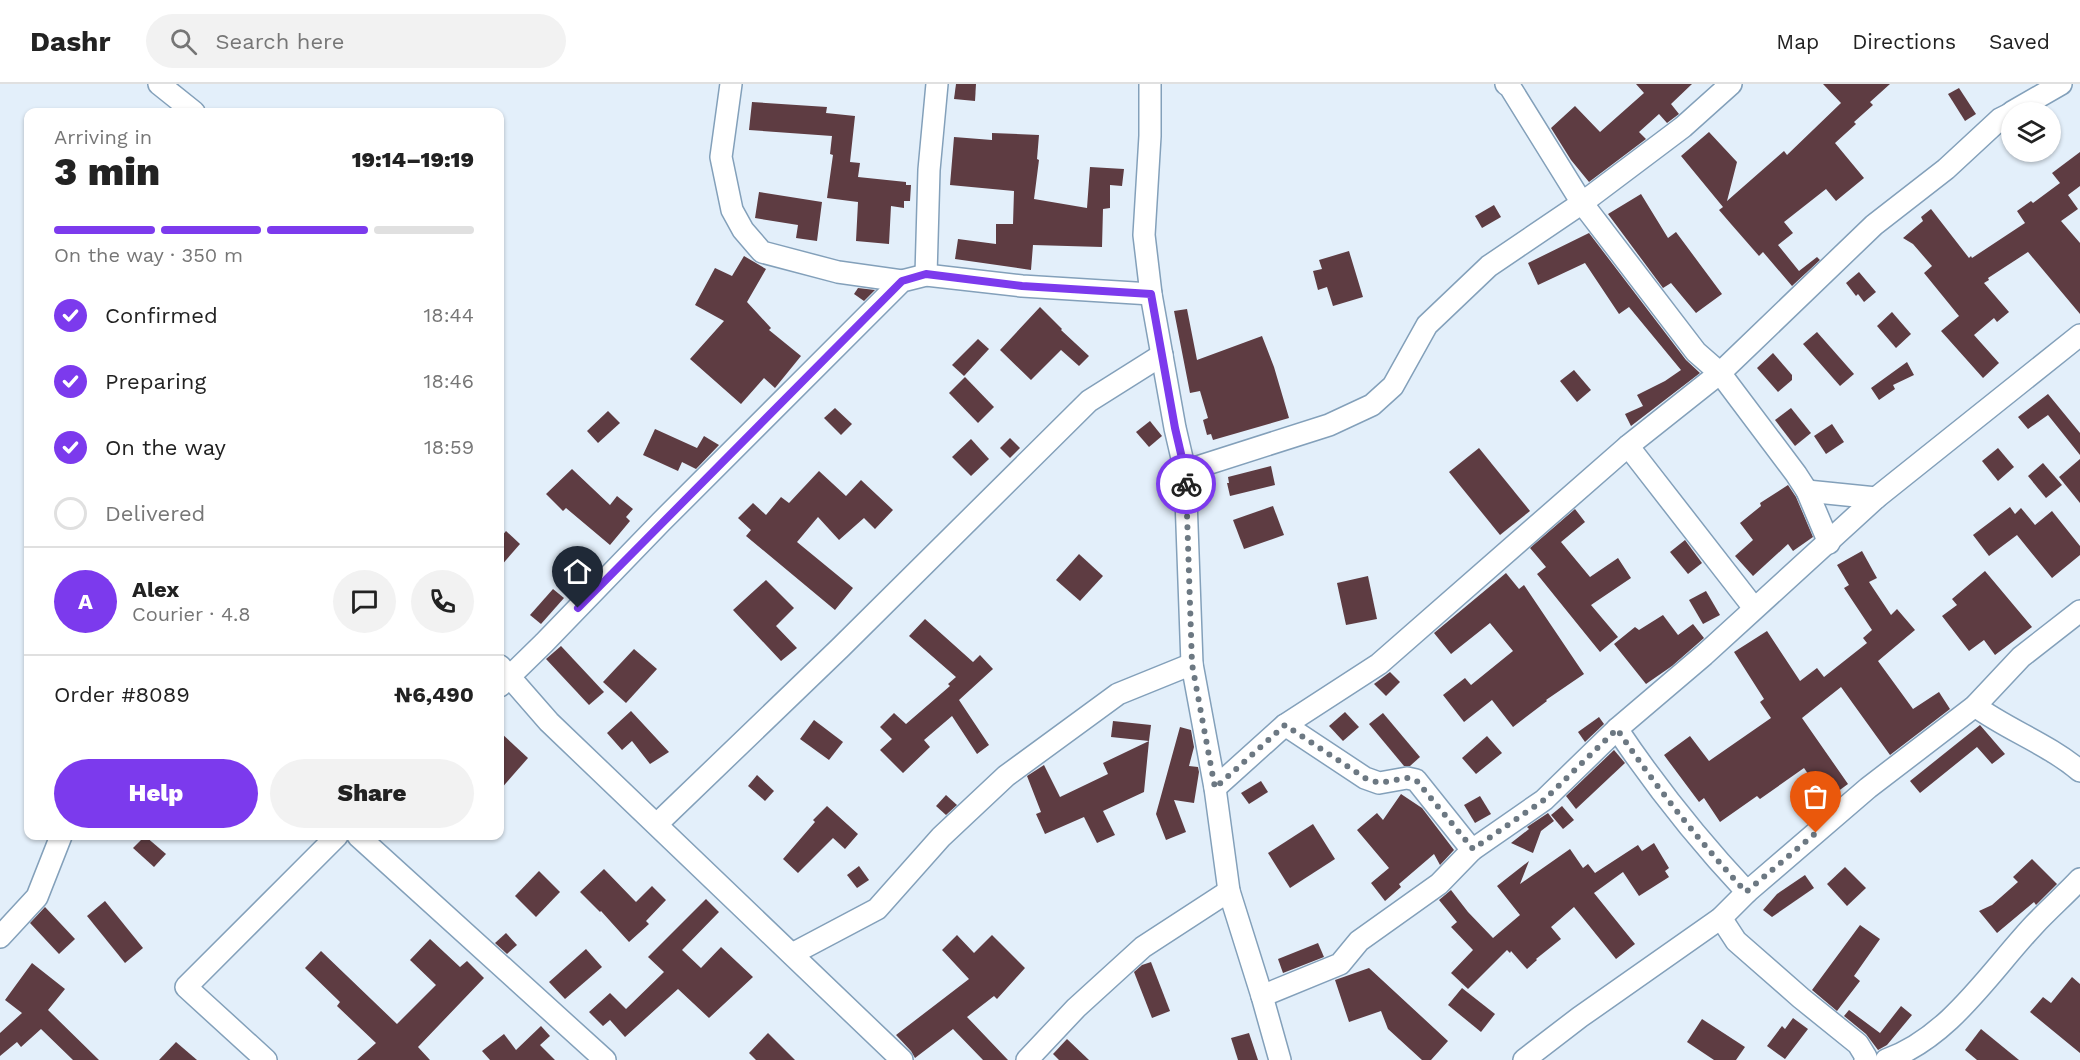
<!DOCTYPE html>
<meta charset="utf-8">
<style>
:root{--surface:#fff;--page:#f2f2f2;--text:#222;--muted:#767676;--line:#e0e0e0;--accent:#7c3aed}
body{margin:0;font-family:"Work Sans",sans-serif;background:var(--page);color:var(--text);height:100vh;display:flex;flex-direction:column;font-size:22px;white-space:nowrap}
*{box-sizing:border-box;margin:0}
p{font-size:20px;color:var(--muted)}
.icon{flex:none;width:33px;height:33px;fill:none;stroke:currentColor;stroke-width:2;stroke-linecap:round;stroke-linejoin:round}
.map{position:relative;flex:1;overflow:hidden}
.details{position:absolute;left:24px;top:24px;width:480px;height:732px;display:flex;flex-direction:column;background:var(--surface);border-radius:12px;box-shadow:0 2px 4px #0004}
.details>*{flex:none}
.tools{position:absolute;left:2001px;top:18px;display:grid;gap:12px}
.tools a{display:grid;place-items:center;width:60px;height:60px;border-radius:50%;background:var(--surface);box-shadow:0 2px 4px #0004;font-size:30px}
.pin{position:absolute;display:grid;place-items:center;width:51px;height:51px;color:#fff;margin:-62px -26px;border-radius:50% 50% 50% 0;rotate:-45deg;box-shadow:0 0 6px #0007}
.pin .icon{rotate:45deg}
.courier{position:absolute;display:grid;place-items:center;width:60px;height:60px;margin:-30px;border:4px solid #7c3aed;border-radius:50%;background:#fff;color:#222;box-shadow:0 2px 8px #0007}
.summary em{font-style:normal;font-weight:800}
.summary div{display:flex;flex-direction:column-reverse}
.summary{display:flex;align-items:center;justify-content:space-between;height:102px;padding:0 30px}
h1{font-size:39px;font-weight:800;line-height:45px}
.bar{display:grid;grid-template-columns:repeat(4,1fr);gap:9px 6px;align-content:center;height:72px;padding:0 30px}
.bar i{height:8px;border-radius:4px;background:var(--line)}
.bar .selected{background:var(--accent)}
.bar p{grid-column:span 4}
.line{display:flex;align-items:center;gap:15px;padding:0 30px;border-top:2px solid var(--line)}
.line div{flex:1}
.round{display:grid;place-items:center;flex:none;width:63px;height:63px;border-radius:32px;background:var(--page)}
ol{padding:0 30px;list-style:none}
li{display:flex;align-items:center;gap:18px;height:66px}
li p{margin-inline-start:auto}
li .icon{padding:6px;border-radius:50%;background:var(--accent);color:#fff;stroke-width:4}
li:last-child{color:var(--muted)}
li i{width:33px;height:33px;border:3px solid var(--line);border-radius:50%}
.action{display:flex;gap:12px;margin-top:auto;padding:12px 30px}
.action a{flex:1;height:69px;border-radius:36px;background:var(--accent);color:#fff;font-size:24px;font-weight:800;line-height:69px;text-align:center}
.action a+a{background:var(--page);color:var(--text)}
header{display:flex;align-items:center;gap:36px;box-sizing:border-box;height:84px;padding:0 30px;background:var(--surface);border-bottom:2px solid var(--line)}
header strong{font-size:28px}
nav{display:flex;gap:33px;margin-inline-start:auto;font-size:21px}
.search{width:420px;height:54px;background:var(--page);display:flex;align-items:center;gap:15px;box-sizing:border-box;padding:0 21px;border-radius:33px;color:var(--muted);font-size:22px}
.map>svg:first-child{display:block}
.building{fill:#5e3c42}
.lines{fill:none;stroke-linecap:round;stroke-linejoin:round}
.minor-casing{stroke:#83a0ba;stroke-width:24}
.minor{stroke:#fff;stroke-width:21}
.done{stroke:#6c7882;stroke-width:6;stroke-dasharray:0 10.8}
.route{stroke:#7c3aed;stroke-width:8}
</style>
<header>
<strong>Dashr</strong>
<div class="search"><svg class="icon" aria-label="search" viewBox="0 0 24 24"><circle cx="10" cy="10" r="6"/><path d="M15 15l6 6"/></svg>Search here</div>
<nav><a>Map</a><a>Directions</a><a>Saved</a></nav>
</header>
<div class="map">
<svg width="2080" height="976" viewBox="0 0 2080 976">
<rect width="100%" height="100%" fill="#e3effa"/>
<!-- building -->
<g class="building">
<path d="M 956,0 L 976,0 L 975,17 L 954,15 Z"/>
<path d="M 1636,0 L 1692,0 L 1671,20 L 1679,30 L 1667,39 L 1659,30 L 1639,48 L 1646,55 L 1589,98 L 1571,76 L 1551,44 L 1575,22 L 1600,48 L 1644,9 Z"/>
<path d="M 1823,0 L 1890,0 L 1870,18 L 1873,21 L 1854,38 L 1856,40 L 1835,59 L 1864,94 L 1836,117 L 1826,105 L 1784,138 L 1793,149 L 1778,161 L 1799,187 L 1817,173 L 1820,176 L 1792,202 L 1763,168 L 1759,172 L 1731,140 L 1719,126 L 1723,123 L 1681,72 L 1709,48 L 1737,78 L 1727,117 L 1784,67 L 1787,71 L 1841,19 Z"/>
<path d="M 1959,4 L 1976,30 L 1965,37 L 1948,10 Z"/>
<path d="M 752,18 L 827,23 L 826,29 L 855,32 L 850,78 L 860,79 L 858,93 L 906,98 L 906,101 L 911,101 L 910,117 L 904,117 L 904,124 L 891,122 L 889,160 L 856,157 L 858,118 L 827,114 L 833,71 L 830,70 L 832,52 L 749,46 Z"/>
<path d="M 992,49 L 1039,51 L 1037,75 L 1039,76 L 1034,115 L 1087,124 L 1090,83 L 1124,85 L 1122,102 L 1110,101 L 1110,124 L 1103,125 L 1102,163 L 1033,161 L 1031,186 L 955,175 L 958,155 L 996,160 L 996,140 L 1013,140 L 1014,107 L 950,101 L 954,53 L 992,56 Z"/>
<path d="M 2080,68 L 2080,102 L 2068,111 L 2078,125 L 2061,137 L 2080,159 L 2080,230 L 2028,168 L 1988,194 L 1989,196 L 1984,199 L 2009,228 L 1997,238 L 1994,234 L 1974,251 L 1999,279 L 1983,294 L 1941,247 L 1959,232 L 1924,189 L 1932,182 L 1913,160 L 1903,154 L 1923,137 L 1921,133 L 1931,125 L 1969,174 L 1971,172 L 1972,174 L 2025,139 L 2017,127 L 2031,117 L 2033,119 L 2060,99 L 2052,89 Z"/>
<path d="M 759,108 L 822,118 L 817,157 L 796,154 L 798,141 L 755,134 Z"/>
<path d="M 1641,110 L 1668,154 L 1676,148 L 1722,210 L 1696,229 L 1671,199 L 1663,204 L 1608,130 Z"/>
<path d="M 1494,121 L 1501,133 L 1482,144 L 1475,132 Z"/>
<path d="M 1589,149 L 1686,276 L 1700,289 L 1631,342 L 1625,330 L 1643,322 L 1637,311 L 1665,297 L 1681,286 L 1629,223 L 1619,230 L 1585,179 L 1538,201 L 1528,179 Z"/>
<path d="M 1349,167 L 1363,213 L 1333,222 L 1327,203 L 1318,206 L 1313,187 L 1322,185 L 1319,176 Z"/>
<path d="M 744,172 L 766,185 L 747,218 L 771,244 L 769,246 L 801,272 L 775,304 L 764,294 L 741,320 L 690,275 L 724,237 L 695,221 L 715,184 L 732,192 Z"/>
<path d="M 1859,188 L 1876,208 L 1864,218 L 1858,210 L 1856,212 L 1846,199 Z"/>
<path d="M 858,204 L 875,206 L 864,217 L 854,210 Z"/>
<path d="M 1040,223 L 1062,245 L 1061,246 L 1089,272 L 1079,282 L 1061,266 L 1031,296 L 1000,266 Z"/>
<path d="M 1187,225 L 1197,276 L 1262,252 L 1274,283 L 1289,334 L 1213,356 L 1211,350 L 1207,351 L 1203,336 L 1208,334 L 1200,307 L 1190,309 L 1174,227 Z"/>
<path d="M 1892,228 L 1911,250 L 1896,264 L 1877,242 Z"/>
<path d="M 1817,248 L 1854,290 L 1840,302 L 1803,260 Z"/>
<path d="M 978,255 L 989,265 L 964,292 L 952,281 Z"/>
<path d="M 1773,269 L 1792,291 L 1792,296 L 1778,308 L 1757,284 Z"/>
<path d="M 1907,278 L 1914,291 L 1893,301 L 1895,305 L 1879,316 L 1871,304 Z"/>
<path d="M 1574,286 L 1591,306 L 1577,318 L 1560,297 Z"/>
<path d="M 965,293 L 994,323 L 978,339 L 949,309 Z"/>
<path d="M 2048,310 L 2080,349 L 2080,371 L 2048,331 L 2028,345 L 2018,333 Z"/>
<path d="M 835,324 L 852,340 L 841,351 L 824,334 Z"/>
<path d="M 1791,324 L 1811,349 L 1795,362 L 1775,336 Z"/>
<path d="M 608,327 L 620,339 L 598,359 L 587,347 Z"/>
<path d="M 1150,337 L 1162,352 L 1149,363 L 1136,348 Z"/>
<path d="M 1832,340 L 1844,358 L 1826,370 L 1814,352 Z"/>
<path d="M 655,345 L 697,364 L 704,352 L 719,361 L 696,385 L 682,378 L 678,387 L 643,371 Z"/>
<path d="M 1010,354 L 1020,364 L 1010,374 L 1000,364 Z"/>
<path d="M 971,355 L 989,375 L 971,392 L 952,373 Z"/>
<path d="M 1479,364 L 1530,427 L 1500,451 L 1449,388 Z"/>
<path d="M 1998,364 L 2014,383 L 1998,397 L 1982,377 Z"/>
<path d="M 2080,375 L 2080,419 L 2059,393 Z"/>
<path d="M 2043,379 L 2062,401 L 2046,414 L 2028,392 Z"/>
<path d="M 1271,382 L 1275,401 L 1230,412 L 1227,399 L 1229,399 L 1228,393 Z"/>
<path d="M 572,385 L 610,421 L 617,412 L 633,425 L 626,433 L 630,437 L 610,461 L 566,424 L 563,427 L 546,410 Z"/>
<path d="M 819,387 L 846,412 L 861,396 L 893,426 L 875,445 L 864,434 L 839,456 L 818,433 L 797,458 L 853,504 L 835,526 L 746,452 L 751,446 L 738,434 L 753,419 L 766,431 L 781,413 L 789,419 Z"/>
<path d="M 1788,401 L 1796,413 L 1813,453 L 1793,467 L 1788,460 L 1753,492 L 1735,472 L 1753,456 L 1740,439 L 1761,422 L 1760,419 Z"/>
<path d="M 1273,422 L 1284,451 L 1244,465 L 1233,436 Z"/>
<path d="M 2010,423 L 2015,430 L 2021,424 L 2035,441 L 2052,427 L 2080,462 L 2080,471 L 2052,494 L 2017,451 L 1989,472 L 1973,451 Z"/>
<path d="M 1575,425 L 1585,438 L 1561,458 L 1590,493 L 1618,474 L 1631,494 L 1591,521 L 1618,553 L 1600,568 L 1537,490 L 1546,483 L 1530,464 Z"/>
<path d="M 506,447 L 520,460 L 500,483 L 500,454 Z"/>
<path d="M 1685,456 L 1702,479 L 1688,490 L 1670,468 Z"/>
<path d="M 1862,467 L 1877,494 L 1869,498 L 1891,531 L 1897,525 L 1915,546 L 1878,577 L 1913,625 L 1939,608 L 1950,625 L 1890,671 L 1841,603 L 1802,634 L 1848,700 L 1826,716 L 1804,684 L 1760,715 L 1757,712 L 1720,738 L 1704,714 L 1699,718 L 1664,671 L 1690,652 L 1709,677 L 1771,634 L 1760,618 L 1764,615 L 1734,568 L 1767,547 L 1800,597 L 1817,584 L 1824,593 L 1867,559 L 1863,554 L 1872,546 L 1844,504 L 1849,501 L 1837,481 Z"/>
<path d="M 1079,470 L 1103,492 L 1080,517 L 1056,496 Z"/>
<path d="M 1985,487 L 2032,543 L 1995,571 L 1984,556 L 1969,567 L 1942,532 L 1957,521 L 1952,515 Z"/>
<path d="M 1506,489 L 1519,505 L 1524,501 L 1584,590 L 1546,616 L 1547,617 L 1513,643 L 1492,616 L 1464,638 L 1443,611 L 1465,594 L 1471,601 L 1513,567 L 1490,539 L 1451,570 L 1434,549 Z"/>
<path d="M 1368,492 L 1377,535 L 1346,541 L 1337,499 Z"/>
<path d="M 766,496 L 794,524 L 776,542 L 797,564 L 781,577 L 733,526 Z"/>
<path d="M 553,505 L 564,514 L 541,540 L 530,531 Z"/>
<path d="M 1706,507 L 1720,531 L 1703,540 L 1689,516 Z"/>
<path d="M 1663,531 L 1678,551 L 1693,540 L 1704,554 L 1672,582 L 1646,600 L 1614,560 L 1635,543 L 1639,546 Z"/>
<path d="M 925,535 L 973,578 L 980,571 L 993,585 L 959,616 L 989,661 L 977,670 L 952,632 L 924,656 L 930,663 L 903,689 L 880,666 L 892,655 L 880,643 L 894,629 L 906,640 L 950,602 L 948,600 L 956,593 L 909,552 Z"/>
<path d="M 561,562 L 604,608 L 589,621 L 546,575 Z"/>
<path d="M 634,565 L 657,585 L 626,619 L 603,598 Z"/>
<path d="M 1390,588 L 1400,598 L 1386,612 L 1374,600 Z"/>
<path d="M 631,627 L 669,668 L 650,680 L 632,657 L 622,666 L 607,649 Z"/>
<path d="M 1345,628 L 1359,643 L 1343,657 L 1329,642 Z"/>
<path d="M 1383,629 L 1420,673 L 1410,682 L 1404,682 L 1369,640 Z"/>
<path d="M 1599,633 L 1604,640 L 1585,658 L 1578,648 Z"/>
<path d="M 814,636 L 843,658 L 829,676 L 800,655 Z"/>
<path d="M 1113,637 L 1151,641 L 1149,657 L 1111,653 Z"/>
<path d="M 1980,641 L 2005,670 L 1992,680 L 1977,663 L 1920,709 L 1910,697 Z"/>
<path d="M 1180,643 L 1191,646 L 1194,663 L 1189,682 L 1198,683 L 1199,688 L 1194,719 L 1174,716 L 1186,748 L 1166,756 L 1156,730 Z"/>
<path d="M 500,648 L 528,674 L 500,706 Z"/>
<path d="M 1487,652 L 1502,669 L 1476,690 L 1462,674 Z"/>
<path d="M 1149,657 L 1144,708 L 1103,727 L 1115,751 L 1097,759 L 1084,733 L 1045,750 L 1036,730 L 1041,728 L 1027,692 L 1044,681 L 1060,713 L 1108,690 L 1103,679 Z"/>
<path d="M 1614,666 L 1625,679 L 1576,725 L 1566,712 Z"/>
<path d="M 757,691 L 774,707 L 765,717 L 748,702 Z"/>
<path d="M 1261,697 L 1268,708 L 1249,720 L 1241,709 Z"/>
<path d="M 1401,710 L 1422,724 L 1454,766 L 1440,781 L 1434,770 L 1399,800 L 1401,803 L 1385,817 L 1371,799 L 1389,784 L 1357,746 L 1377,729 L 1383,736 Z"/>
<path d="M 946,711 L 957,721 L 946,731 L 936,722 Z"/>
<path d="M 1480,712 L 1491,730 L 1475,739 L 1464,721 Z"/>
<path d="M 827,722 L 858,750 L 845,765 L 833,754 L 798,789 L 783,775 L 815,738 L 813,736 Z"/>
<path d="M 1562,722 L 1574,736 L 1563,745 L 1551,731 Z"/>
<path d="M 1548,729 L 1554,737 L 1541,747 L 1533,769 L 1511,759 L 1529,745 L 1527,743 Z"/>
<path d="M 1313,740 L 1335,775 L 1290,804 L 1268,769 Z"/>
<path d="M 145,752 L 166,770 L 154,783 L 133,764 Z"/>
<path d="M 1654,759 L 1669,784 L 1665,787 L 1669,793 L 1639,812 L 1623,788 L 1594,809 L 1635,860 L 1616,875 L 1574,823 L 1551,843 L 1561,855 L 1536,875 L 1537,876 L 1527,885 L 1511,867 L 1510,869 L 1507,866 L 1468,905 L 1451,889 L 1473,866 L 1451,843 L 1457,838 L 1439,816 L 1451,806 L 1468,828 L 1493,854 L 1520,831 L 1497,802 L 1529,777 L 1520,800 L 1570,765 L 1583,784 L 1588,780 L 1595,789 L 1638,761 L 1642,767 Z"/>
<path d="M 2032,775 L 2057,800 L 2036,821 L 2034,818 L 1997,849 L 1979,827 L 1992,821 L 2018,798 L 2013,793 Z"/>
<path d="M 859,782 L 869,796 L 857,804 L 847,791 Z"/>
<path d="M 1845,783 L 1866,804 L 1847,822 L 1827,800 Z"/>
<path d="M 604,785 L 636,818 L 652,802 L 666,816 L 646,837 L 649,840 L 629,858 L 601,827 L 600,828 L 580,808 Z"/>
<path d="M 539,787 L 560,808 L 536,833 L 515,812 Z"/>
<path d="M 1805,791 L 1814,804 L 1772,833 L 1763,826 L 1777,810 Z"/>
<path d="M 706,815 L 719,828 L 682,866 L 701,884 L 721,863 L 753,893 L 709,934 L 678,905 L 625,953 L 610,936 L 603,942 L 589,928 L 610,909 L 626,925 L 664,888 L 648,873 Z"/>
<path d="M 105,817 L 143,864 L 125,879 L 87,832 Z"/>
<path d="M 45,823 L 75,855 L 59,870 L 30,839 Z"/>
<path d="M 1860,841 L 1880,855 L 1854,892 L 1860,897 L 1837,927 L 1812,906 Z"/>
<path d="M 506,849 L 517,861 L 507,870 L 495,859 Z"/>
<path d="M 957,851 L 974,869 L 992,851 L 1025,884 L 997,915 L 994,912 L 967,933 L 1008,976 L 983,976 L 953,945 L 915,974 L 911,967 L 896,951 L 969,895 L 942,866 Z"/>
<path d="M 430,855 L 460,883 L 467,877 L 484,894 L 418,963 L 430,976 L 357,976 L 376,959 L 337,922 L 340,918 L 305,884 L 321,867 L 397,940 L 436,901 L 410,876 Z"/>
<path d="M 1318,859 L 1324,873 L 1283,889 L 1278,875 Z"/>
<path d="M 586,865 L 602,883 L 565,915 L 549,898 Z"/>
<path d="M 1151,878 L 1170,927 L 1152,934 L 1134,888 L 1142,881 Z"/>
<path d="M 32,879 L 65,905 L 48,926 L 99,976 L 73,976 L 41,945 L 21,963 L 17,958 L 0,972 L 0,949 L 22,929 L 5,916 Z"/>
<path d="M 1369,884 L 1448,957 L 1431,976 L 1422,976 L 1388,945 L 1381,927 L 1349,938 L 1335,896 Z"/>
<path d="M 2072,893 L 2080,900 L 2080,969 L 2030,928 L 2043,913 L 2051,919 Z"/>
<path d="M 1462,904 L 1495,930 L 1481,948 L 1448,921 Z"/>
<path d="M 1901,922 L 1912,931 L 1887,961 L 1878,966 L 1866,950 L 1844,932 L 1849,926 L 1880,949 Z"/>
<path d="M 1793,934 L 1808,945 L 1785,975 L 1767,962 L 1782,942 L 1785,945 Z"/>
<path d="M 1702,935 L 1745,963 L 1736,976 L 1714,976 L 1687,958 Z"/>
<path d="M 541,942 L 550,952 L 540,961 L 555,976 L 490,976 L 482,967 L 504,950 L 516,966 Z"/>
<path d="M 1981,945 L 2019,976 L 1977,976 L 1965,966 Z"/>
<path d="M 768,949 L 795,976 L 756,976 L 749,969 Z"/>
<path d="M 1249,949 L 1258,976 L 1238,976 L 1231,954 Z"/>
<path d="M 1067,955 L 1089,976 L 1059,976 L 1053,970 Z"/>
<path d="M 176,958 L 197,976 L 159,976 Z"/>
</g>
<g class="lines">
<defs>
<g id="minor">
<path d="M 159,0 L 194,28"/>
<path d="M 731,0 L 721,73 L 732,126 L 743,146 L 762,168 L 838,188 L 902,197"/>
<path d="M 1150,0 L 1150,52 L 1144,151 L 1151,210 L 1175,344 L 1185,387 L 1192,580 L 1215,704 L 1229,807 L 1262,912 L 1280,976"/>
<path d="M 1506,0 L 1510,3 L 1582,119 L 1696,268 L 1720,289 L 1796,390 L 1807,407 L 1829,459"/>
<path d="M 2012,28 L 2061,0"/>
<path d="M 926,191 L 929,86 L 937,0"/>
<path d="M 1628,362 L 1754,524"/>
<path d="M 1185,387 L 1329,341 L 1372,321 L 1393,302 L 1427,241 L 1489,182 L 1582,119 L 1683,43 L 1731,0"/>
<path d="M 1807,407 L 1876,414"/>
<path d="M 500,582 L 549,638 L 902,976"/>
<path d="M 500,602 L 544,559 L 661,438 L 902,197 L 926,191 L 1022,202 L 1151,210"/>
<path d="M 1975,622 C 2008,646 2048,660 2080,687"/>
<path d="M 1285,641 L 1365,694 L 1379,699 L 1407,694 L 1416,696 L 1472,766"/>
<path d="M 1617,645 C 1656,703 1699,757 1747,808"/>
<path d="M 1215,704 L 1285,641 L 1379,580 L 1628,362 L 1720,289 L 1874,141 L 1946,85 L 2000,35 L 2012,29"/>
<path d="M 657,740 L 840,564 L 1089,317 L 1162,271"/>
<path d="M 358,752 L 605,976"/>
<path d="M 1721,834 L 1736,857 L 1801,914 L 1858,960 L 1866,973 L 1865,976"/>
<path d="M 0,853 L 37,813 L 61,752"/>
<path d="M 792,870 L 877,825 L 941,753 L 1006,692 L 1118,610 L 1192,580"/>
<path d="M 1262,912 L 1340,880 L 1359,857 L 1439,800 L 1472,766 L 1544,716 L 1617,645 L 1704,571 L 1876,414 L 2080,251"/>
<path d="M 266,976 L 186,903 L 337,752"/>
<path d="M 1027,976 L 1076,924 L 1143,863 L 1229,807"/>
<path d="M 1524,976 L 1580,933 L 1721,834 L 1747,808 L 1868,704 L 1975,622 L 2021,573 L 2080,527"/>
<path d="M 1886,976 C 1950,953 1989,889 2034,841 C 2049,825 2065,811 2080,795"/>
</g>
</defs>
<!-- minor casing -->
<use href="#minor" class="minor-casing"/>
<!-- minor -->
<use href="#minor" class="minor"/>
</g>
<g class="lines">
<!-- done -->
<path class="done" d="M 1186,400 L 1192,580 L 1215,704 L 1285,641 L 1365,694 L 1379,699 L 1407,694 L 1416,696 L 1473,765 L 1544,716 L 1617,645 C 1656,703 1699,757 1746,808 L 1816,749"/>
<!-- route -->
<path class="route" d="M 578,524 L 902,197 L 926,190 L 1022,202 L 1151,210 L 1175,344 L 1185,387 L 1186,400"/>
</g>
</svg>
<div class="tools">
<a><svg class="icon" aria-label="layers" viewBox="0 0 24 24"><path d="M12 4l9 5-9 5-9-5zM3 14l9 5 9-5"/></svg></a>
</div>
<div class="pin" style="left:1816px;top:749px;background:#ea580c"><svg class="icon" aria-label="bag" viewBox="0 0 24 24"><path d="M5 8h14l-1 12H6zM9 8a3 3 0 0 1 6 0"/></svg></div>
<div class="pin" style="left:578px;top:524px;background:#1f2937"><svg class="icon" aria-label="home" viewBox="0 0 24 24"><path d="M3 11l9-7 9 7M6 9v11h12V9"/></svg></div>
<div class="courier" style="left:1186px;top:400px"><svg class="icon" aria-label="bike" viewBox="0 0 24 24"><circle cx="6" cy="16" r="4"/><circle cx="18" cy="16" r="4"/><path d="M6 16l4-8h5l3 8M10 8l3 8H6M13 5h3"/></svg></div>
<section class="details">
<div class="summary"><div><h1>3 min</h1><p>Arriving in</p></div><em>19:14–19:19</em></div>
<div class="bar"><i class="selected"></i><i class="selected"></i><i class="selected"></i><i></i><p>On the way · 350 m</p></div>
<ol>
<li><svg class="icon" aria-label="check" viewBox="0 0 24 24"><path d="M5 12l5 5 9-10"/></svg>Confirmed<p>18:44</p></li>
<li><svg class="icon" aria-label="check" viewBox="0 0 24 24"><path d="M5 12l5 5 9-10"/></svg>Preparing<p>18:46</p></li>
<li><svg class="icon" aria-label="check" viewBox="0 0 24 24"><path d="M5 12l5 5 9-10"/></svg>On the way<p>18:59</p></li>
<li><i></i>Delivered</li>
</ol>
<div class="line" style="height:108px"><b class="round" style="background:var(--accent);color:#fff">A</b><div><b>Alex</b><p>Courier · 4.8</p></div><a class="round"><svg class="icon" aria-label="chat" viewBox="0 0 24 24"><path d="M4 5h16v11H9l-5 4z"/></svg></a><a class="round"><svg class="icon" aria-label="phone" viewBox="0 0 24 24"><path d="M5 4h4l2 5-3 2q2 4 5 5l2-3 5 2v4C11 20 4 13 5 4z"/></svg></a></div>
<div class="line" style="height:78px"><div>Order #8089</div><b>₦6,490</b></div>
<div class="action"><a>Help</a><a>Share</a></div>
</section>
</div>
